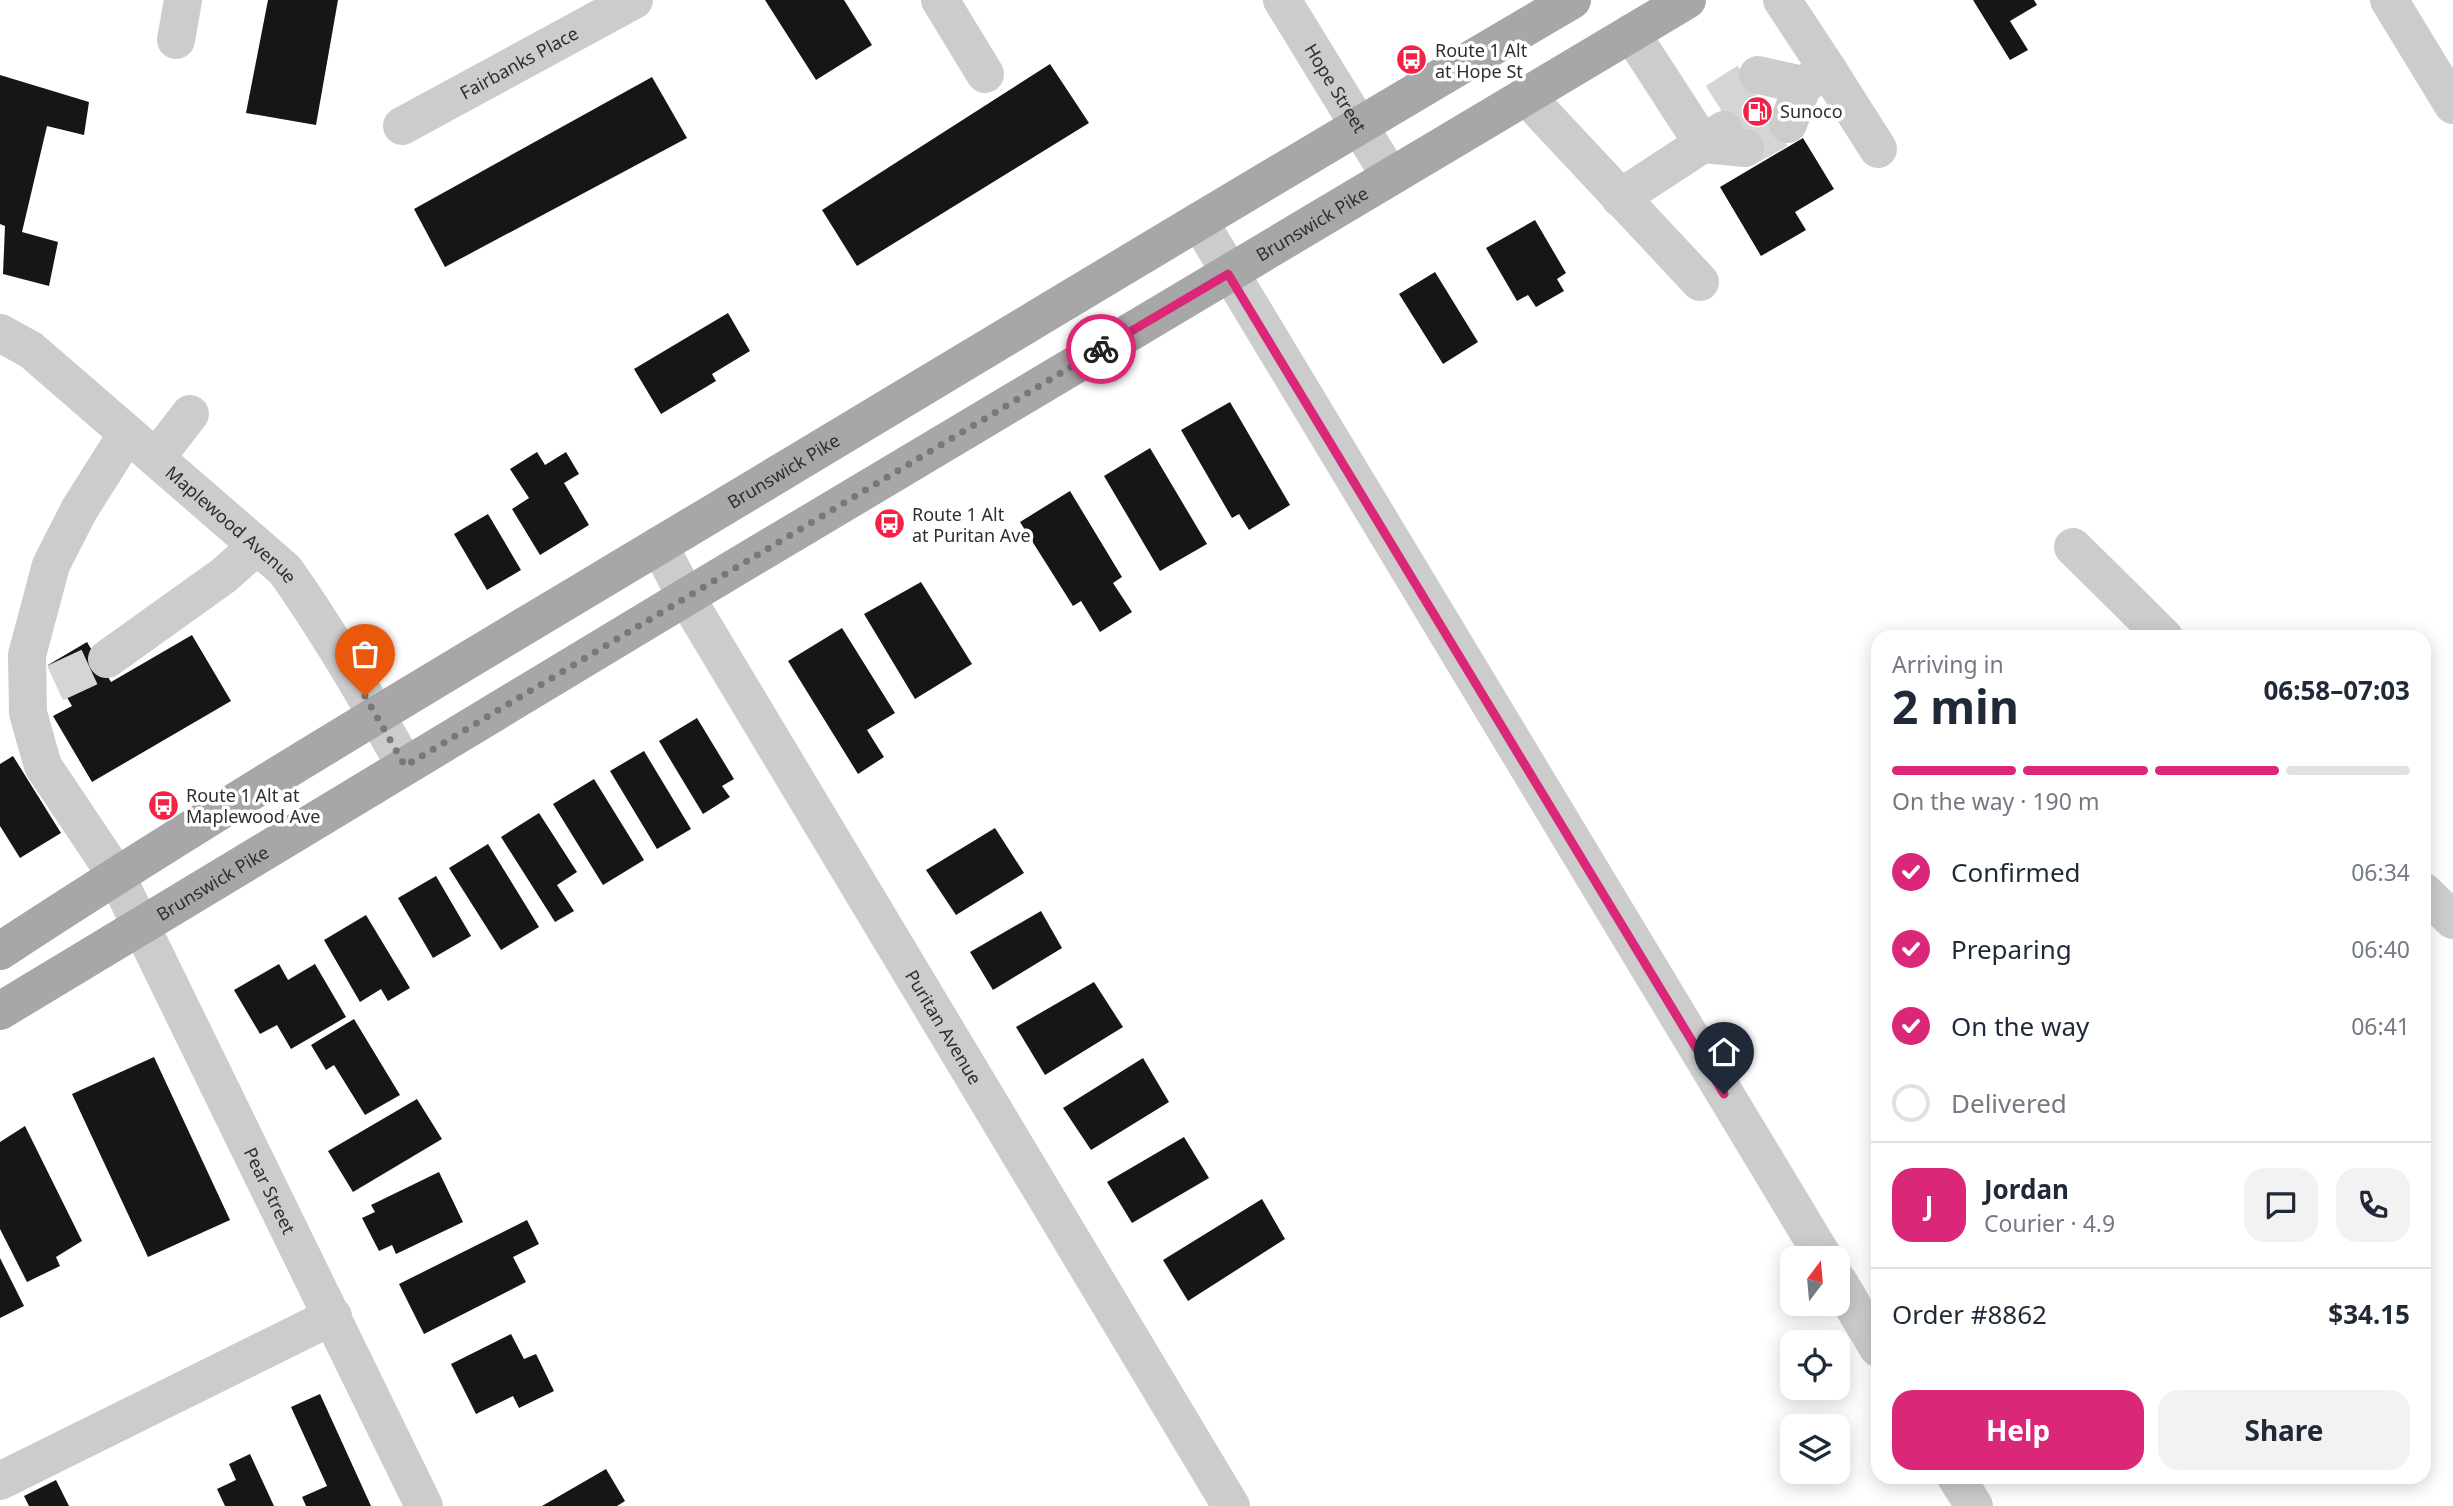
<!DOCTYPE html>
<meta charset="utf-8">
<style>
:root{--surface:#fff;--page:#f2f2f3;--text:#1f2937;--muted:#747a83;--line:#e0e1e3;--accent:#db2777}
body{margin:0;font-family:"Noto Sans",sans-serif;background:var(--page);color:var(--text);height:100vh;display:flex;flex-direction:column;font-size:26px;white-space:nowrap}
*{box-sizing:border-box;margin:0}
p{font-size:23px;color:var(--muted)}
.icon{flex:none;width:38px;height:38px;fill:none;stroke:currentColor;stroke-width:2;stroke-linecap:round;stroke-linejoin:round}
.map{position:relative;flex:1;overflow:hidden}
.panel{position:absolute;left:1871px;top:630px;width:560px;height:854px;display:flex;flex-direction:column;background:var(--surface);border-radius:21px;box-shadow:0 4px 18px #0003}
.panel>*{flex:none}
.needle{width:46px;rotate:16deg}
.buttons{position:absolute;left:1780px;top:1246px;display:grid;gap:14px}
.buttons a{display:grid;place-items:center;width:70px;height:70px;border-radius:14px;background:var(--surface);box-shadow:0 4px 18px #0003;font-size:35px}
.pin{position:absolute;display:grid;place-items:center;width:60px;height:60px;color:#fff;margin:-72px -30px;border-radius:50% 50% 50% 0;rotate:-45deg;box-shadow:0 0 7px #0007}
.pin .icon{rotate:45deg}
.courier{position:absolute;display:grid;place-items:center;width:70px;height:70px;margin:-35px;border:5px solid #db2777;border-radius:50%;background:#fff;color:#222;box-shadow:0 2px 9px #0007}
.summary em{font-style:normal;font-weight:700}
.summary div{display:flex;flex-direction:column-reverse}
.summary{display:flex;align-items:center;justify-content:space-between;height:119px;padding:0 21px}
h1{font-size:46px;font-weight:700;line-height:52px}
.bar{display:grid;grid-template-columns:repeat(4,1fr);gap:10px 7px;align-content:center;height:84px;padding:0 21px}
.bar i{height:9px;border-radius:5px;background:var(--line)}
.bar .selected{background:var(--accent)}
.bar p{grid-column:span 4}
.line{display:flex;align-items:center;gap:18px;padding:0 21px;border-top:2px solid var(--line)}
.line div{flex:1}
.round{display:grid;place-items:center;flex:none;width:74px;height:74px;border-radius:21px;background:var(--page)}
ol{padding:0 21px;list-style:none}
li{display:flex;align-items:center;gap:21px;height:77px}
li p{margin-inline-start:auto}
li .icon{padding:7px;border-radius:50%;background:var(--accent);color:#fff;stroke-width:4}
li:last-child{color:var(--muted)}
li i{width:38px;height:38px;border:4px solid var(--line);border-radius:50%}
.cta{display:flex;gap:14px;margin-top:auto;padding:14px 21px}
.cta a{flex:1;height:80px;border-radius:21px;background:var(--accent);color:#fff;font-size:28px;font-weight:700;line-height:80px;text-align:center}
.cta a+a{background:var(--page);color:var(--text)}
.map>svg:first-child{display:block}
.building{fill:#161616}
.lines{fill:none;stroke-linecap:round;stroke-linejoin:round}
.minor-tunnel{stroke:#d5d5d5;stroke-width:38;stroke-dasharray:38 19;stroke-linecap:butt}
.minor{stroke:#ccc;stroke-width:38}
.major{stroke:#a7a7a7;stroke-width:38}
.done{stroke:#787878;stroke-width:7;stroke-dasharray:0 12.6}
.route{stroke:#db2777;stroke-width:9}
.labels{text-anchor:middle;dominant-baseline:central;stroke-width:7;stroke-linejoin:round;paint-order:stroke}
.poi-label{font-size:18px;fill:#2f2f2f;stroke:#fff;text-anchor:start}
.street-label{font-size:18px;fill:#2f2f2f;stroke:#fff}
</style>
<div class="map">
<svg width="2453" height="1506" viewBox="0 0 2453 1506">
<rect width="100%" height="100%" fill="#fff"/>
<!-- building -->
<g class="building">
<path d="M 268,0 L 338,0 L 316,125 L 246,113 Z"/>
<path d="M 765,0 L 844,0 L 872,45 L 816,80 Z"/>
<path d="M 1973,0 L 2034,0 L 2037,5 L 2010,21 L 2028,50 L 2010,60 Z"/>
<path d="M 1050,64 L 1089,123 L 857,266 L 822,210 Z"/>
<path d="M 0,75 L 89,102 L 84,135 L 47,126 L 22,232 L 58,242 L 49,286 L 3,274 L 5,226 L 0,224 Z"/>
<path d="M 652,77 L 687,138 L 445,267 L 414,209 Z"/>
<path d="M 1803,138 L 1834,189 L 1795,212 L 1806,230 L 1761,256 L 1720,187 Z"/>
<path d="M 1535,220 L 1566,273 L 1557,279 L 1564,291 L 1536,307 L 1528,295 L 1517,301 L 1486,248 Z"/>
<path d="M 1435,272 L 1478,342 L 1443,364 L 1399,294 Z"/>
<path d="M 728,313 L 750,351 L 712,374 L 716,381 L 661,414 L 634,369 Z"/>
<path d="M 1230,402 L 1290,505 L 1249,530 L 1239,514 L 1232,518 L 1181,430 Z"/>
<path d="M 1150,448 L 1207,544 L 1160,571 L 1104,476 Z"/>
<path d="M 537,452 L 545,465 L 566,452 L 579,474 L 564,483 L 589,525 L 540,555 L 512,509 L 529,498 L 510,469 Z"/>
<path d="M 1070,491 L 1122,577 L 1113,583 L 1132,612 L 1100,632 L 1081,601 L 1073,606 L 1020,522 Z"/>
<path d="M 488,514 L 521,570 L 487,590 L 454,534 Z"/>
<path d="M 921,582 L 972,664 L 915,699 L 864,614 Z"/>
<path d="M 842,628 L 895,713 L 867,730 L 884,757 L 858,774 L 788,661 Z"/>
<path d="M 192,635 L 231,701 L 92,782 L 53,716 L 72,706 L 48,665 L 87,642 L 111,682 Z"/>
<path d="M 697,718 L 734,779 L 722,786 L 730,797 L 703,814 L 659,741 Z"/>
<path d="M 644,751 L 691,829 L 657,849 L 610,771 Z"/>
<path d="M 13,756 L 61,833 L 20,858 L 0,826 L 0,764 Z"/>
<path d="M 594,779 L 644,860 L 603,885 L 553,804 Z"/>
<path d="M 539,813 L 577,872 L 557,885 L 574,911 L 555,922 L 501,837 Z"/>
<path d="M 995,828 L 1024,873 L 956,915 L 926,870 Z"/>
<path d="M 488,844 L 539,927 L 501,950 L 449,868 Z"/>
<path d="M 436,876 L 471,936 L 433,958 L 398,898 Z"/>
<path d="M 1041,911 L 1062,948 L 993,990 L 970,952 Z"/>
<path d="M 366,915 L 410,988 L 388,1001 L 381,989 L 360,1002 L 324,940 Z"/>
<path d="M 279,964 L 288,980 L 315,964 L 346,1017 L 291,1049 L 277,1025 L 260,1034 L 234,990 Z"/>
<path d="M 1094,982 L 1123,1027 L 1045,1075 L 1016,1027 Z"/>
<path d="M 354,1019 L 400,1095 L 365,1115 L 334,1065 L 326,1070 L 311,1045 Z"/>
<path d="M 154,1057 L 230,1220 L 148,1257 L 72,1094 Z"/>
<path d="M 1143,1058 L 1169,1102 L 1091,1150 L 1063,1108 Z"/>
<path d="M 417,1099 L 442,1139 L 353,1192 L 328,1151 Z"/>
<path d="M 25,1126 L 82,1241 L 56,1257 L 60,1266 L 27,1282 L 0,1229 L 0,1142 Z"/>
<path d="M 1184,1137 L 1209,1178 L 1132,1223 L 1107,1182 Z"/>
<path d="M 439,1172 L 463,1222 L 396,1254 L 392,1245 L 379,1251 L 362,1218 L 375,1212 L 371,1205 Z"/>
<path d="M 1262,1199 L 1285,1239 L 1188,1301 L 1163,1260 Z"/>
<path d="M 527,1220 L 539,1244 L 513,1257 L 526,1282 L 424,1334 L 399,1284 Z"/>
<path d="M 0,1258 L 24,1306 L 0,1318 Z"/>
<path d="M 511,1334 L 524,1359 L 536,1354 L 554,1391 L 519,1408 L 513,1396 L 476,1414 L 451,1364 Z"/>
<path d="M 320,1394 L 371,1506 L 306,1506 L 302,1497 L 327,1486 L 291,1407 Z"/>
<path d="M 250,1454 L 274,1506 L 225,1506 L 217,1489 L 236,1480 L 229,1464 Z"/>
<path d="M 606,1469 L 625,1501 L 617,1506 L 542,1506 Z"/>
<path d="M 56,1480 L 69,1506 L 29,1506 L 24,1496 Z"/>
</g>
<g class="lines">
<!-- minor-tunnel -->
<g class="minor-tunnel">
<path d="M 1716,102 L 1758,75"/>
<path d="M 1730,126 L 1774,100"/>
<path d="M 1745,148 L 1788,124"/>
<path d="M 55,683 L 107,659"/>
</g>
<!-- minor -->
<g class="minor">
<path d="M 940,0 L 985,74"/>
<path id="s1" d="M 1282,0 L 1390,176"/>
<path d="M 1782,0 L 1828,70 L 1803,85 L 1788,124"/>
<path d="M 2389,0 L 2453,105"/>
<path d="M 1631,33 L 1703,144 L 1745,148"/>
<path d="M 176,40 L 183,0"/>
<path d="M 1828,70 L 1878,149"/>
<path d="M 1758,75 L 1803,85"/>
<path d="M 1526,96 L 1700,282"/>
<path id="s2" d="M 402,126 L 634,0"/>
<path d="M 1620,198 L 1724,130"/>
<path d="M 1199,221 L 1824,1258"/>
<path id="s3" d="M 0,333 L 31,350 L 285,570 C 329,632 368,699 405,766"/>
<path id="s4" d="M 127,434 L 79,510 L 51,565 L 27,655 L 28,713 L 43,766 L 116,875 L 424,1506"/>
<path d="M 156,458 L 190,414"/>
<path id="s5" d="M 659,545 L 686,597 L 1231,1506"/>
<path d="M 2073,547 L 2164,637"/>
<path d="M 107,659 L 223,576 L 257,546"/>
<path d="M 2424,892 L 2453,920"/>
<path d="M 1838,1281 L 1878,1348"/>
<path d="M 1956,1477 L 1974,1506"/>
<path d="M 0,1481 L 333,1316"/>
</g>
<!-- major -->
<g class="major">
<path id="s6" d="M 0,951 C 229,801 465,662 700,521 C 990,347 1280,171 1572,0"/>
<path id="s7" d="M 0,1011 L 686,597 L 1687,0"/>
</g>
</g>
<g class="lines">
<!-- done -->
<path class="done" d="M 365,696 L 405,766 L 1101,349"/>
<!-- route -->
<path class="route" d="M 1101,349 L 1228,274 L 1724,1094"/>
</g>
<!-- icons -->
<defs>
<symbol id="bus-disc" viewBox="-11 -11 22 22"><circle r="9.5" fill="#f52247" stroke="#fff"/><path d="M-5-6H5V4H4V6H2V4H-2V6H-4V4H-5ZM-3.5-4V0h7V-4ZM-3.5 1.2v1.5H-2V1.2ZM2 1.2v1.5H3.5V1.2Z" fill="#fff"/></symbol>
<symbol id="fuel-disc" viewBox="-11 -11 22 22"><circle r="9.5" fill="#f52247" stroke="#fff"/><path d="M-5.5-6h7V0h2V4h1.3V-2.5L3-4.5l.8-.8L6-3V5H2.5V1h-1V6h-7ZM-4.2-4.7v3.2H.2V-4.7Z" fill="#fff"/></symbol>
</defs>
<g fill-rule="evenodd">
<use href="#bus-disc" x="1394" y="42" width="35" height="35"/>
<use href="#fuel-disc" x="1740" y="94" width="35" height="35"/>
<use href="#bus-disc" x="872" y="506" width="35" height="35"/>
<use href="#bus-disc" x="146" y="788" width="35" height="35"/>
</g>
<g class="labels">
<!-- poi labels -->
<g class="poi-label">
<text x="1435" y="50">Route 1 Alt<tspan x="1435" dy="21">at Hope St</tspan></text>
<text x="1780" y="111">Sunoco</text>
<text x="912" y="514">Route 1 Alt<tspan x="912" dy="21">at Puritan Ave</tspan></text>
<text x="186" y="795">Route 1 Alt at<tspan x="186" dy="21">Maplewood Ave</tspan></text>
</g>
<!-- street labels -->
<g class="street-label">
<text stroke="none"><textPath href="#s2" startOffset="133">Fairbanks Place</textPath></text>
<text stroke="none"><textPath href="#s1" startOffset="103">Hope Street</textPath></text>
<text stroke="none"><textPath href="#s7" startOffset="1530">Brunswick Pike</textPath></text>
<text stroke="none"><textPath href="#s6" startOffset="919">Brunswick Pike</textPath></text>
<text stroke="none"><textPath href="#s3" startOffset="301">Maplewood Avenue</textPath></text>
<text stroke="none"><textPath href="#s7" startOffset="248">Brunswick Pike</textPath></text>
<text stroke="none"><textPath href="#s5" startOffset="560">Puritan Avenue</textPath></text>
<text stroke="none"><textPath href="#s4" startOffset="840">Pear Street</textPath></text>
</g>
</g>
</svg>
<div class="buttons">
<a><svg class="needle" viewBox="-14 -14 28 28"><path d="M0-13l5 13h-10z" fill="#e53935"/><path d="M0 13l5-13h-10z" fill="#747a83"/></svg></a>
<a><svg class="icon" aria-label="locate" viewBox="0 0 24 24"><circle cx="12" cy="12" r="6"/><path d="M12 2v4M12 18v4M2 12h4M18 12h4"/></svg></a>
<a><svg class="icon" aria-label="layers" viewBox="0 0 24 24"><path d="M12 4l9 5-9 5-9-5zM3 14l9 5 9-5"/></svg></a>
</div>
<div class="pin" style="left:365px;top:696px;background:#ea580c"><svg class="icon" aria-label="bag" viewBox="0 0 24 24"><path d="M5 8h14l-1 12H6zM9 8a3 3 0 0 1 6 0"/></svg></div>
<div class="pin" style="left:1724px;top:1094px;background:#1f2937"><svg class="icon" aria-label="home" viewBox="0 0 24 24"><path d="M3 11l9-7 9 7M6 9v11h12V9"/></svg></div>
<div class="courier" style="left:1101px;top:349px"><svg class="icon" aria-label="bike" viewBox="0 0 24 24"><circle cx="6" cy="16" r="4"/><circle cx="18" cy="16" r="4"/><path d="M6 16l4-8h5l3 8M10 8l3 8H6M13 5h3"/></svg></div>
<section class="panel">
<div class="summary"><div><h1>2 min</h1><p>Arriving in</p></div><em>06:58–07:03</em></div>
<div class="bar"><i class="selected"></i><i class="selected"></i><i class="selected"></i><i></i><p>On the way · 190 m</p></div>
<ol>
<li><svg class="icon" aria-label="check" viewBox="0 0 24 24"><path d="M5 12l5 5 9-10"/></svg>Confirmed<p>06:34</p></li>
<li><svg class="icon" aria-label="check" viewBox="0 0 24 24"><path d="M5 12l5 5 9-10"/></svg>Preparing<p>06:40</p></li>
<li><svg class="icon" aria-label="check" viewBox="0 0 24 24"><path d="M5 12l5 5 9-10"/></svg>On the way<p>06:41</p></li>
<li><i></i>Delivered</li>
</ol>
<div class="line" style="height:126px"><b class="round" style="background:var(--accent);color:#fff">J</b><div><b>Jordan</b><p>Courier · 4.9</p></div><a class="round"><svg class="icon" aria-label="chat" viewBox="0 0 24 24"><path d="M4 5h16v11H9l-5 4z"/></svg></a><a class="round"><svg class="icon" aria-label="phone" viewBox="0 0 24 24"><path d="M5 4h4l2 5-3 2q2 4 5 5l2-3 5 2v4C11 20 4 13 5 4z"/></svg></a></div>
<div class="line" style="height:91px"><div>Order #8862</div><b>$34.15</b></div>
<div class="cta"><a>Help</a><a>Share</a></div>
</section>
</div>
